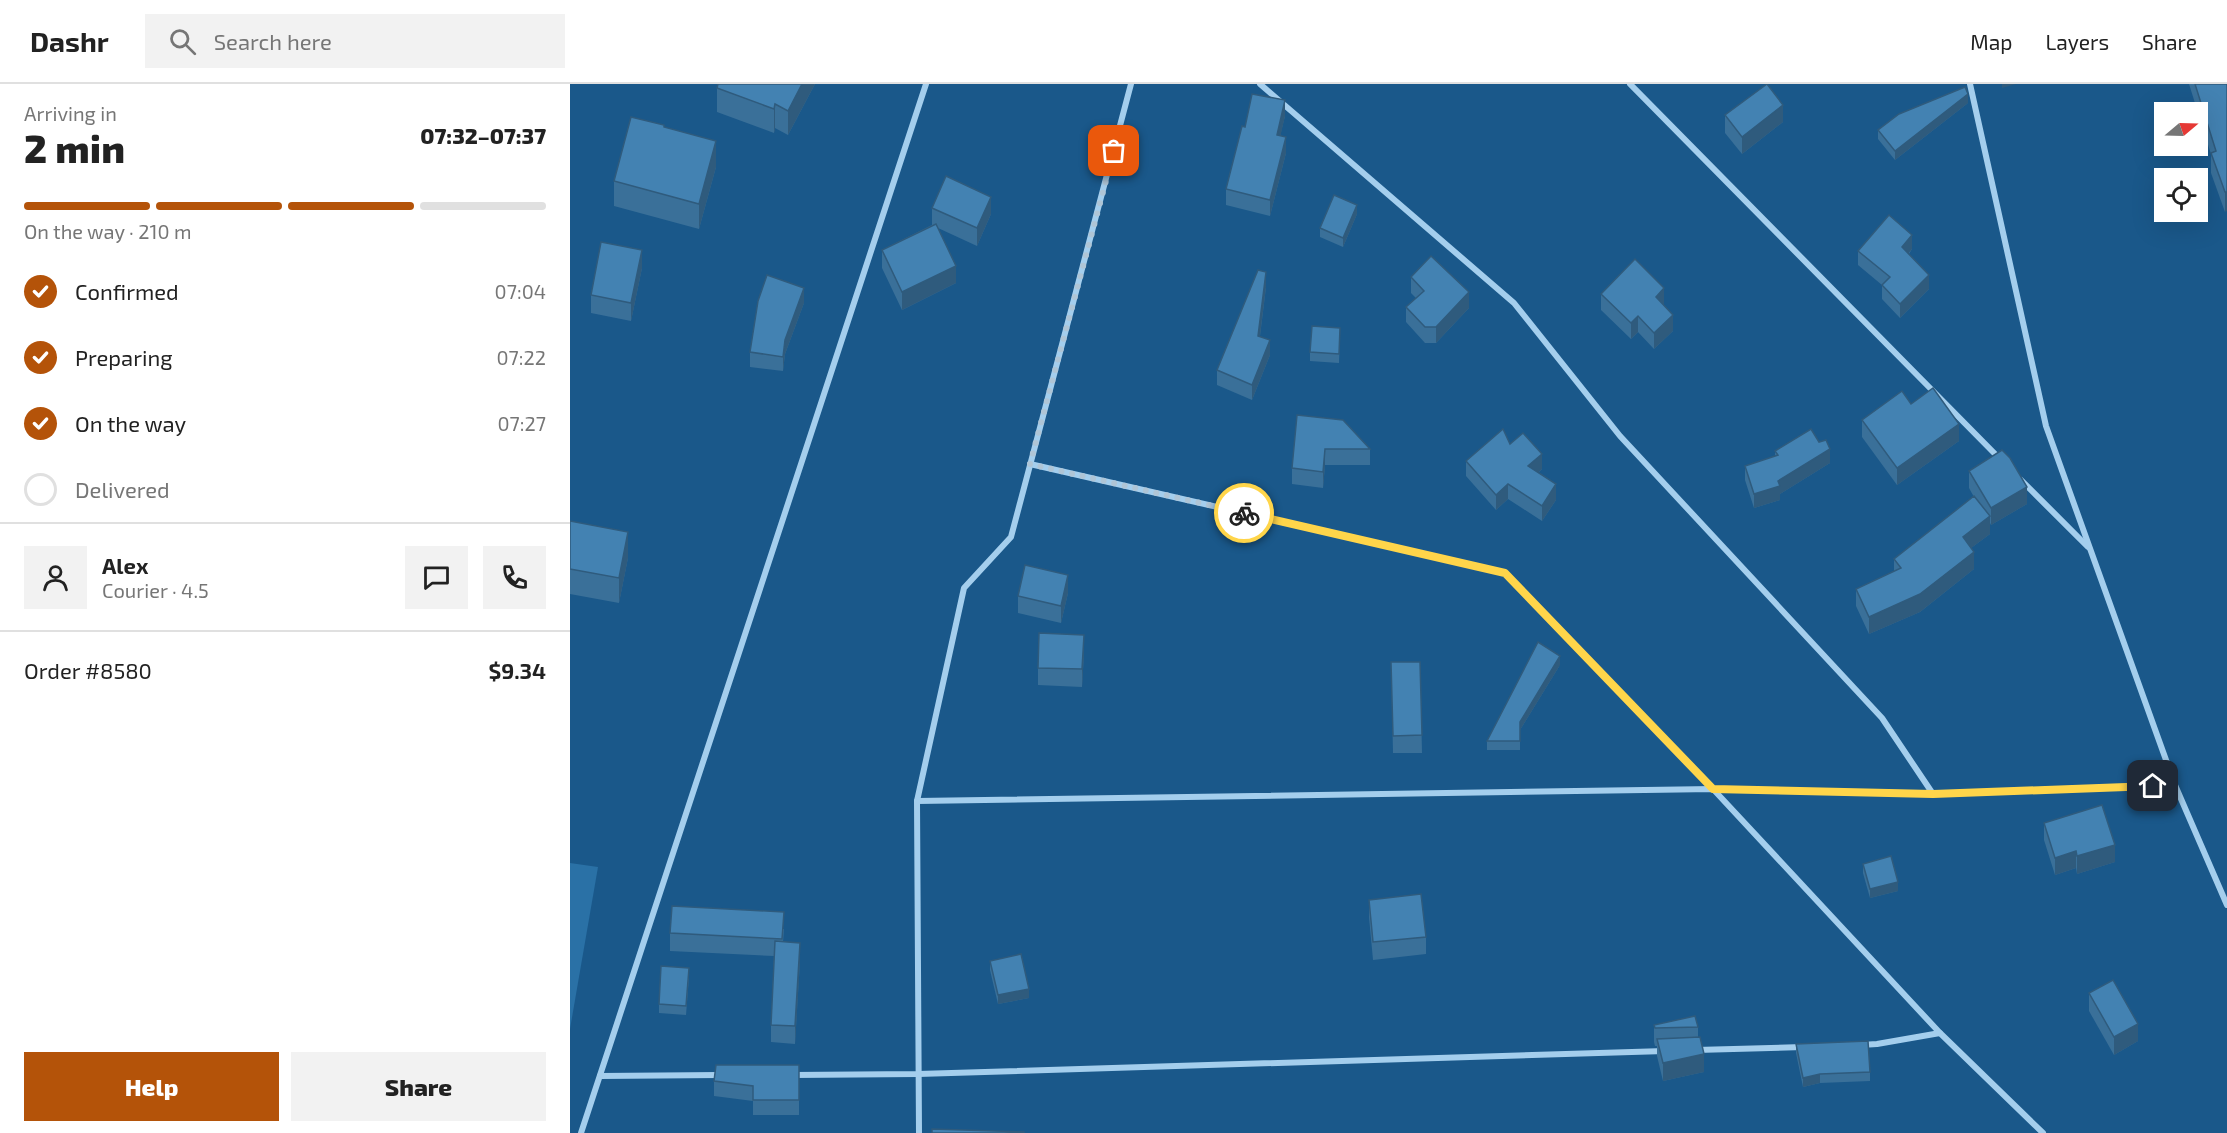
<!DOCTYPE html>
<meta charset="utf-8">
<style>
:root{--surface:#fff;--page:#f2f2f2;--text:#222;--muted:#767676;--line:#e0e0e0;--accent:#b45309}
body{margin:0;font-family:"Exo 2",sans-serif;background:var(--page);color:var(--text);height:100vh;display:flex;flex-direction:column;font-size:22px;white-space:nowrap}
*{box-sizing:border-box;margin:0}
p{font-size:20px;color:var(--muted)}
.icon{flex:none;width:33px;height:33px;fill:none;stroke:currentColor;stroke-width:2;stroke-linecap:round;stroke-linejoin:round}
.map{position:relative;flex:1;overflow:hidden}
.panel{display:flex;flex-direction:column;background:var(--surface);width:570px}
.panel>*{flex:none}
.needle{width:39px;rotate:71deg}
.fabs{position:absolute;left:1584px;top:18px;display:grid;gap:12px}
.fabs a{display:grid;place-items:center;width:54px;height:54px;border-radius:0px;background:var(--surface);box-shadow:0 6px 24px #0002;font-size:30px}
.pin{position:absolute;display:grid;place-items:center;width:51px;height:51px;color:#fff;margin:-26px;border-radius:12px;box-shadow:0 3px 9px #0006}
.courier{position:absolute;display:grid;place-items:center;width:60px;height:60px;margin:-30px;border:4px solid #ffd54a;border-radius:50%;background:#fff;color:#222;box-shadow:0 2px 8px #0007}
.headline em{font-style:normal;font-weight:800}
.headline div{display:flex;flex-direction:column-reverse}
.headline{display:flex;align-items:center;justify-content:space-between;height:102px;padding:0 24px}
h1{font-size:39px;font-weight:800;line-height:45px}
.bar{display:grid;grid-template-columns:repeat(4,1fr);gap:9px 6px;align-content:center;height:72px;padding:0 24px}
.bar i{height:8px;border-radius:4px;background:var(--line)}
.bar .selected{background:var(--accent)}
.bar p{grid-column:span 4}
.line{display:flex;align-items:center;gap:15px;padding:0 24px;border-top:2px solid var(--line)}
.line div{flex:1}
.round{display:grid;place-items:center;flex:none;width:63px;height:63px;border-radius:0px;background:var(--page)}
ol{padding:0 24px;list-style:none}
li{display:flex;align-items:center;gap:18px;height:66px}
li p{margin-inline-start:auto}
li .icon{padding:6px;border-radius:50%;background:var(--accent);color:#fff;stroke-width:4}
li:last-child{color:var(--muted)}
li i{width:33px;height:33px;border:3px solid var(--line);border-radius:50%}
.action{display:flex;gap:12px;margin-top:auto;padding:12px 24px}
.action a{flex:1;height:69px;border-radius:0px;background:var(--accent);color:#fff;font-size:24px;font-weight:800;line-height:69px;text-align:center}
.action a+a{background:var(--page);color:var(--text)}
header{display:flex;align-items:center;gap:36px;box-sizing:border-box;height:84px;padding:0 30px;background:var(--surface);border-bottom:2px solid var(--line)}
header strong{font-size:28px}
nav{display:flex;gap:33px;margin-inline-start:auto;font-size:21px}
.search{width:420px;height:54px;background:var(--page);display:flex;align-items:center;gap:15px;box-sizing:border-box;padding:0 21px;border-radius:0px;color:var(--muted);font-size:22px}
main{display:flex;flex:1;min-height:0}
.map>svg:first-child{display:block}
.grass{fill:#2a71a6}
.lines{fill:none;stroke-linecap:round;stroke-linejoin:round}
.street{stroke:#a4ceed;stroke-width:6}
.wall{fill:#3a7099}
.shaded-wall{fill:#2f5b7d}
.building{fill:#4382b2;stroke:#2f5b7d;stroke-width:1.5}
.done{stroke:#afc5d6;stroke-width:6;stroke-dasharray:0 10.8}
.route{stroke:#ffd54a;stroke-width:8}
</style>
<header>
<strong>Dashr</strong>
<div class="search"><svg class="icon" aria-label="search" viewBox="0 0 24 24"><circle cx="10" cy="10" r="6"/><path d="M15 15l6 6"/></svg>Search here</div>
<nav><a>Map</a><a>Layers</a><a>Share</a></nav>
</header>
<main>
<section class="panel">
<div class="headline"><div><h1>2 min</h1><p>Arriving in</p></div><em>07:32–07:37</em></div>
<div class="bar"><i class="selected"></i><i class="selected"></i><i class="selected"></i><i></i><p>On the way · 210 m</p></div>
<ol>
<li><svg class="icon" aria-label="check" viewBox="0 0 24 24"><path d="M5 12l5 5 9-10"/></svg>Confirmed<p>07:04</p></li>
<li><svg class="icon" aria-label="check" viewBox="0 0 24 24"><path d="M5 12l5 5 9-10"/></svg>Preparing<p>07:22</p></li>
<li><svg class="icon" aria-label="check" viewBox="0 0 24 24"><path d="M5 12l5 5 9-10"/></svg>On the way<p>07:27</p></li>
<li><i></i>Delivered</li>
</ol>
<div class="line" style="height:108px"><a class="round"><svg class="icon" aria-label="person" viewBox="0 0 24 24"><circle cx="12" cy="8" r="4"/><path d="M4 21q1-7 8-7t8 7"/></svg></a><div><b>Alex</b><p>Courier · 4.5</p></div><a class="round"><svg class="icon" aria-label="chat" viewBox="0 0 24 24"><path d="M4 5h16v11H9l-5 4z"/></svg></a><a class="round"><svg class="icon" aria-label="phone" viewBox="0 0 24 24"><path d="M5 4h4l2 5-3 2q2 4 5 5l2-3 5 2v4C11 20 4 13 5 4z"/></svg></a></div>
<div class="line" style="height:78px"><div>Order #8580</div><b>$9.34</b></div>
<div class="action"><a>Help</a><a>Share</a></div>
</section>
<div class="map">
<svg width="1657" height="1049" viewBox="0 0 1657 1049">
<rect width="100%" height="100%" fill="#1a588a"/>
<!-- grass -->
<path class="grass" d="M 0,779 L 28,783 L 0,945 Z"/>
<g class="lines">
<!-- street -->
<g class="street">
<path d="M 690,0 L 944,219 L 1050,352 L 1312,634 L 1363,710"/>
<path d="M 1060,0 L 1431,376"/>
<path d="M 1400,0 L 1476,342 L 1605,701 L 1657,821"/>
<path d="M 460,380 L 935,489 L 1143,705 L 1370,949 L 1473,1049"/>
<path d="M 1451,396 L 1518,463"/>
<path d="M 347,717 L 1143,705 L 1363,710 L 1605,701"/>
<path d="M 1291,961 L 1307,960 L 1370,949"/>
<path d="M 1126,966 L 1233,963"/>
<path d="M 223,991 L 348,990 L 1095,967"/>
<path d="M 30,992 L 150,991"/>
<path d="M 11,1049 L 356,0"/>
<path d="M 349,1049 L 347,717 L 394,504 L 441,453 L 561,0"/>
</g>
</g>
<!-- wall -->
<g class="wall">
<path d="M 245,0 L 218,51 L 205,44 L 204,49 L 147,28 L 147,4 Z"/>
<path d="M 1619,0 L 1657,0 L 1655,128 L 1641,89 L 1641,70 Z"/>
<path d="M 1398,19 L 1325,76 L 1308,55 L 1308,46 Z"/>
<path d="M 1155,31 L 1213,38 L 1172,70 L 1155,49 Z"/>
<path d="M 715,32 L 710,52 L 716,69 L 700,132 L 656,121 L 656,105 L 675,43 Z"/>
<path d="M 94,43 L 146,83 L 129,145 L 44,122 L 44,97 Z"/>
<path d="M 362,124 L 421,130 L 407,162 L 368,144 L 386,199 L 332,226 L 312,184 L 312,166 L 362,141 Z"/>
<path d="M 787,130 L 773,163 L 750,153 L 750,144 Z"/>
<path d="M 1342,165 L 1339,170 L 1359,205 L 1330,234 L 1312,215 L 1312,201 L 1288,181 L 1288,167 Z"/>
<path d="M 72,184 L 61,237 L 21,229 L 21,211 Z"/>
<path d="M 841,193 L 899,224 L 866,259 L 855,259 L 836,238 L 836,223 L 846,214 L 841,209 Z"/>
<path d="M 696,203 L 690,252 L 700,271 L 682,316 L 647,301 L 647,286 Z"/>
<path d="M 1031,210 L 1094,220 L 1093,221 L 1103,247 L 1084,265 L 1068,248 L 1061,255 L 1031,226 Z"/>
<path d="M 234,219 L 215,270 L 213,287 L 180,283 L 180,268 Z"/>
<path d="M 770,253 L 769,279 L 740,277 L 740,268 Z"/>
<path d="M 773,336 L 800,365 L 800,381 L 755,381 L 753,404 L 722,400 L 722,384 Z"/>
<path d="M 1292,336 L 1389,357 L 1327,401 L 1292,353 Z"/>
<path d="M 1205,367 L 1260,379 L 1210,410 L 1210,416 L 1184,424 L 1175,396 L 1175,382 L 1205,372 Z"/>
<path d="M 896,377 L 972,385 L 968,389 L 986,416 L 972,437 L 938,415 L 926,426 L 896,392 Z"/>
<path d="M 1399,387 L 1457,420 L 1421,441 L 1420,439 L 1420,450 L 1401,464 L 1404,485 L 1350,528 L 1299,550 L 1286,522 L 1286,505 L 1324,487 L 1324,475 L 1404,413 L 1399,404 Z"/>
<path d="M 0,437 L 58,474 L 49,519 L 0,510 Z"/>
<path d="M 498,509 L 491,539 L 448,529 L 448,512 Z"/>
<path d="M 514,569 L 512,603 L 468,601 L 468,584 Z"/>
<path d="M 821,578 L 850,578 L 852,669 L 823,669 Z"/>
<path d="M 990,581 L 950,646 L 950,666 L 917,666 L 917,657 Z"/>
<path d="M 1474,739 L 1545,778 L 1507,790 L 1506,784 L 1485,791 L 1474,756 Z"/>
<path d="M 1293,780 L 1328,807 L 1300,814 L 1293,789 Z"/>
<path d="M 799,816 L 856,853 L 856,870 L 803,876 L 799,833 Z"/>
<path d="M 214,845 L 213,858 L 230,877 L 225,960 L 201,958 L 201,941 L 204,872 L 100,867 L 100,849 Z"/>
<path d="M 420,877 L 459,914 L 428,920 L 420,886 Z"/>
<path d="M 119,893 L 116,931 L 89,929 L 89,920 Z"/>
<path d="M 1519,909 L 1568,957 L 1544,971 L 1519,927 Z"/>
<path d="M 1084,941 L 1128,943 L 1128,953 L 1134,988 L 1093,997 L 1087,972 L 1087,962 L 1085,962 L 1084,958 Z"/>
<path d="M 1226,960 L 1300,988 L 1300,997 L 1250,999 L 1233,1003 L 1226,969 Z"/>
<path d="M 229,981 L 229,1031 L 183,1031 L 183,1017 L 144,1012 L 144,997 Z"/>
</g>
<!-- shaded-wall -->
<g class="shaded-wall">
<path d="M 232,0 L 245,0 L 218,51 L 218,27 Z"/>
<path d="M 1432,0 L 1446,0 L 1432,4 Z"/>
<path d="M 1398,10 L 1398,19 L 1325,76 L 1325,67 Z"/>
<path d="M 715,16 L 715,32 L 707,67 L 707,51 Z"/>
<path d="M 205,20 L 205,44 L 204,49 L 204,25 Z"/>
<path d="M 1213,21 L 1213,38 L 1172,70 L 1172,53 Z"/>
<path d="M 716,53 L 716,69 L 700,132 L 700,116 Z"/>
<path d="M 146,57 L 146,83 L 129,145 L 129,120 Z"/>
<path d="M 1655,108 L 1657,108 L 1657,127 L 1655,128 Z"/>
<path d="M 421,113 L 421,130 L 407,162 L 407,144 Z"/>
<path d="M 787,121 L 787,130 L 773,163 L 773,154 Z"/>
<path d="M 1342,151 L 1342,165 L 1332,177 L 1332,163 Z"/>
<path d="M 72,166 L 72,184 L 61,237 L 61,219 Z"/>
<path d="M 386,182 L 386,199 L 332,226 L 332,208 Z"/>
<path d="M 696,188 L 696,203 L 688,267 L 688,252 Z"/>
<path d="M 1359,191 L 1359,205 L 1330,234 L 1330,220 Z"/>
<path d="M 234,204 L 234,219 L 215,270 L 213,287 L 213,273 L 215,256 Z"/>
<path d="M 1094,204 L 1094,220 L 1086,229 L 1086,213 Z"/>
<path d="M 899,208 L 899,224 L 866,259 L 866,243 Z"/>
<path d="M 1103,231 L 1103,247 L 1084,265 L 1084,249 Z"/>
<path d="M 1068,232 L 1068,248 L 1061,255 L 1061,239 Z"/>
<path d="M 700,256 L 700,271 L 682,316 L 682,301 Z"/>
<path d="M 1389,340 L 1389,357 L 1327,401 L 1327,384 Z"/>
<path d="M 755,365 L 755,381 L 753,404 L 753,388 Z"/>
<path d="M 1260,365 L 1260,379 L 1210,410 L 1210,416 L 1184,424 L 1184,410 L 1208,397 Z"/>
<path d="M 972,370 L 972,385 L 958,398 L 958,382 Z"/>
<path d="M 938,400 L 938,415 L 926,426 L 926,411 Z"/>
<path d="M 986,400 L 986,416 L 972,437 L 972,422 Z"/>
<path d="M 1457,403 L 1457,420 L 1421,441 L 1421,424 Z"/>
<path d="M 1420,432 L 1420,450 L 1393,470 L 1393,453 Z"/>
<path d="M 58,448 L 58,474 L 49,519 L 49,494 Z"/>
<path d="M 1404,468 L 1404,485 L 1350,528 L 1299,550 L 1299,533 Z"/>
<path d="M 498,491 L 498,509 L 491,539 L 491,522 Z"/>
<path d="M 514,551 L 514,569 L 512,603 L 512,585 Z"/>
<path d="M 990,572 L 990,581 L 950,646 L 950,638 Z"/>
<path d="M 1545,761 L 1545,778 L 1507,790 L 1507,772 Z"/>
<path d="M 1506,767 L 1506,784 L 1485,791 L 1485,774 Z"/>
<path d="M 1328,798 L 1328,807 L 1300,814 L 1300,805 Z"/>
<path d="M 230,859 L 230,877 L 225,960 L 225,942 Z"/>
<path d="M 459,905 L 459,914 L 428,920 L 428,911 Z"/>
<path d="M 1568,940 L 1568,957 L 1544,971 L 1544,953 Z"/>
<path d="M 1134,970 L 1134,988 L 1093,997 L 1093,979 Z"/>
<path d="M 1250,990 L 1250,999 L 1233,1003 L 1233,994 Z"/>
</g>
<!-- building -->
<g class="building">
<path d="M 148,0 L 232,0 L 218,27 L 205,20 L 204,25 L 147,4 Z"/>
<path d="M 1197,0 L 1213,21 L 1172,53 L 1155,31 Z"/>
<path d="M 1625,0 L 1657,0 L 1657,108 L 1655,108 L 1641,69 L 1646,67 Z"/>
<path d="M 1395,3 L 1398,10 L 1325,67 L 1308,46 L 1329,30 Z"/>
<path d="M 682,10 L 715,16 L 707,51 L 716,53 L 700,116 L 656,105 L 672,42 L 675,43 Z"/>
<path d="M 61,33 L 94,41 L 94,43 L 146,57 L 129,120 L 44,97 Z"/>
<path d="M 376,92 L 421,113 L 407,144 L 362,124 Z"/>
<path d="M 764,111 L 787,121 L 773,154 L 750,144 Z"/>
<path d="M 1319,131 L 1342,151 L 1332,163 L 1359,191 L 1330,220 L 1312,201 L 1320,193 L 1288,167 Z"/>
<path d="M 366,140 L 386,182 L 332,208 L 312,166 Z"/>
<path d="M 31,158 L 72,166 L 61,219 L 21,211 Z"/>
<path d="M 861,172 L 899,208 L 866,243 L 855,243 L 836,223 L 854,207 L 841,193 Z"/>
<path d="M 1065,175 L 1094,204 L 1086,213 L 1103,231 L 1084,249 L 1068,232 L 1061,239 L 1031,210 Z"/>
<path d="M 688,186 L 696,188 L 688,252 L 700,256 L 682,301 L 647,286 Z"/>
<path d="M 197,191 L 234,204 L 215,256 L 213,273 L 180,268 L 188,217 Z"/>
<path d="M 742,242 L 770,244 L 769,270 L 740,268 Z"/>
<path d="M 1363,304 L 1389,340 L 1327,384 L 1292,336 L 1332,307 L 1341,320 Z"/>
<path d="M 727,331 L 773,336 L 800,365 L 755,365 L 753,388 L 722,384 Z"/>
<path d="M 933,345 L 940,360 L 953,349 L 972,370 L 958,382 L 986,400 L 972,422 L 938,400 L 926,411 L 896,377 Z"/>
<path d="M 1241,345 L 1249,358 L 1256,356 L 1260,365 L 1208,397 L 1210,402 L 1184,410 L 1175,382 L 1208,371 L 1205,367 Z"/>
<path d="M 1432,366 L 1440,374 L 1457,403 L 1421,424 L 1399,387 Z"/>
<path d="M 1404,412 L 1420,432 L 1393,453 L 1404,468 L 1350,510 L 1299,533 L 1286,505 L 1331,484 L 1324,475 Z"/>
<path d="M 0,437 L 58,448 L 49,494 L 0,485 Z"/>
<path d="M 455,481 L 498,491 L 491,522 L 448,512 Z"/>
<path d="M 469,549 L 514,551 L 512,585 L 468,584 Z"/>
<path d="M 968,558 L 990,572 L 950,638 L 950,657 L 917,657 Z"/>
<path d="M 821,578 L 850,578 L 852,651 L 823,652 Z"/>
<path d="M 1532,721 L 1545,761 L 1507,772 L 1506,767 L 1485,774 L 1474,739 Z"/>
<path d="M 1321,772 L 1328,798 L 1300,805 L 1293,780 Z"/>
<path d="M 851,810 L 856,853 L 803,858 L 799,816 Z"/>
<path d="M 102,822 L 214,828 L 212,855 L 100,849 Z"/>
<path d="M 205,857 L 230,859 L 225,942 L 201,941 Z"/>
<path d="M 451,870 L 459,905 L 428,911 L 420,877 Z"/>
<path d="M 91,882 L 119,884 L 116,922 L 89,920 Z"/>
<path d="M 1543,896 L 1568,940 L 1544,953 L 1519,909 Z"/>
<path d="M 1125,932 L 1128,943 L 1085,944 L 1084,941 Z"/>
<path d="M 1130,953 L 1134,970 L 1093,979 L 1087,955 Z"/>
<path d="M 1298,957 L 1300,988 L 1250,990 L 1233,994 L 1226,960 Z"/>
<path d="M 146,981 L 229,981 L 229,1016 L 183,1016 L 183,1002 L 144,997 Z"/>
<path d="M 362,1045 L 454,1048 L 454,1049 L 362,1049 Z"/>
</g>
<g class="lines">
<!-- done -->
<path class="done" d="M 544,67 L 460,380 L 674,429"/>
<!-- route -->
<path class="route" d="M 674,429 L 935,489 L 1143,705 L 1363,710 L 1583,702"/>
</g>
</svg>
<div class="fabs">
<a><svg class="needle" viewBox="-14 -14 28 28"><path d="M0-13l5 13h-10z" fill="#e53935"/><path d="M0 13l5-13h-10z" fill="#767676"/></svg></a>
<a><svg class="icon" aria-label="locate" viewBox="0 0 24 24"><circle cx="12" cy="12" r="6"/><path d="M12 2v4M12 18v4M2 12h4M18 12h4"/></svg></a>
</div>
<div class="pin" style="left:544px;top:67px;background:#ea580c"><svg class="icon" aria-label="bag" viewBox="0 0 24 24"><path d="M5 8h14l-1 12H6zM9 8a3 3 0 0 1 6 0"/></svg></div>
<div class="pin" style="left:1583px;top:702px;background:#1f2937"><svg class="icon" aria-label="home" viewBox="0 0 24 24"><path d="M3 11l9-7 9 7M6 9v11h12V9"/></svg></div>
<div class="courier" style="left:674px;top:429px"><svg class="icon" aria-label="bike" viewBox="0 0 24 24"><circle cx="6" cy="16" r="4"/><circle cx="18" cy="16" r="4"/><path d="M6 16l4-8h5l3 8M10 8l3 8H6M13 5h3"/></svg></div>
</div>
</main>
